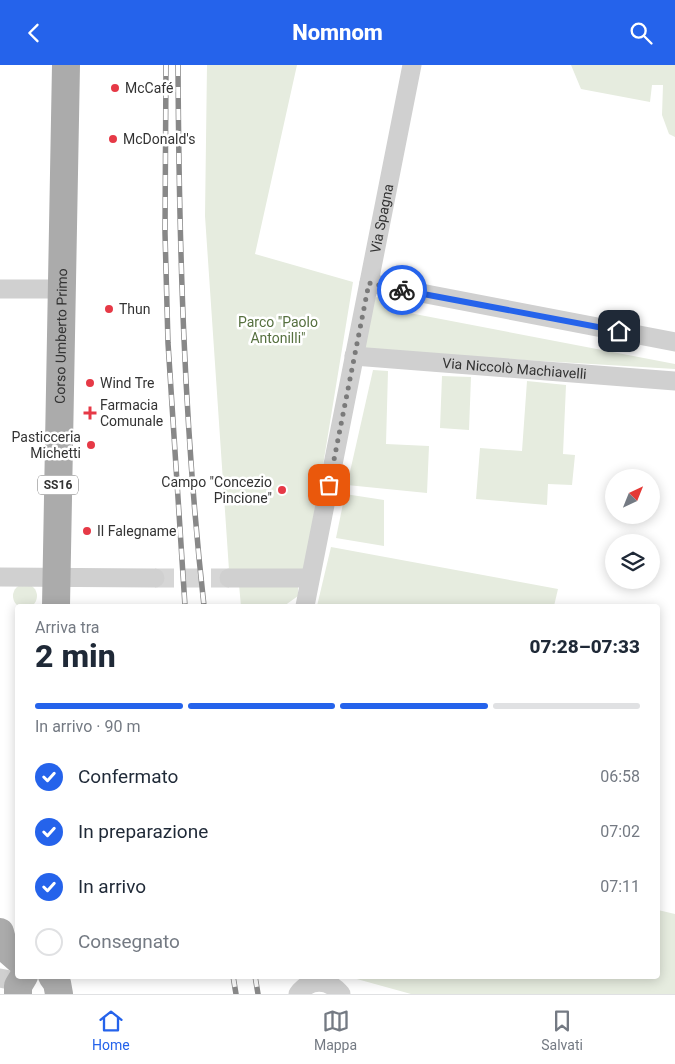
<!DOCTYPE html>
<html lang="it">
<meta charset="utf-8">
<style>
:root{--surface:#fff;--page:#f6f6f7;--text:#1f2937;--muted:#747a83;--line:#e0e1e3;--accent:#2563eb}
body{margin:0;font-family:Roboto,sans-serif;background:var(--page);color:var(--text);height:100vh;display:flex;flex-direction:column;font-size:19px;white-space:nowrap}
*{box-sizing:border-box;margin:0}
p{font-size:16px;color:var(--muted)}
.icon{flex:none;width:28px;height:28px;fill:none;stroke:currentColor;stroke-width:2;stroke-linecap:round;stroke-linejoin:round}
.map{position:relative;flex:1;overflow:hidden}
.panel{position:absolute;left:15px;top:539px;width:645px;height:375px;display:flex;flex-direction:column;background:var(--surface);border-radius:5px;box-shadow:0 2px 12px #0003}
.panel>*{flex:none}
.needle{width:32px;rotate:43deg}
.controls{position:absolute;left:605px;top:404px;display:grid;gap:10px}
.controls a{display:grid;place-items:center;width:55px;height:55px;border-radius:50%;background:var(--surface);box-shadow:0 2px 12px #0003;font-size:25px}
.pin{position:absolute;display:grid;place-items:center;width:42px;height:42px;color:#fff;margin:-21px;border-radius:10px;box-shadow:0 2px 8px #0006}
.courier{position:absolute;display:grid;place-items:center;width:50px;height:50px;margin:-25px;border:4px solid #2563eb;border-radius:50%;background:#fff;color:#222;box-shadow:0 1px 6px #0007}
.head em{font-style:normal;font-weight:800}
.head div{display:flex;flex-direction:column-reverse}
.head{display:flex;align-items:center;justify-content:space-between;height:85px;padding:0 20px}
h1{font-size:32px;font-weight:800;line-height:38px}
.bar{display:grid;grid-template-columns:repeat(4,1fr);gap:8px 5px;align-content:center;height:60px;padding:0 20px}
.bar i{height:6px;border-radius:4px;background:var(--line)}
.bar .current{background:var(--accent)}
.bar p{grid-column:span 4}
ol{padding:0 20px;list-style:none}
li{display:flex;align-items:center;gap:15px;height:55px}
li p{margin-inline-start:auto}
li .icon{padding:5px;border-radius:50%;background:var(--accent);color:#fff;stroke-width:4}
li:last-child{color:var(--muted)}
li i{width:28px;height:28px;border:2px solid var(--line);border-radius:50%}
header{display:flex;justify-content:space-between;align-items:center;height:65px;padding:0 20px;background:var(--accent);color:#fff;font-size:22px;font-weight:800}
.tabs{display:flex;justify-content:space-around;align-items:center;height:70px;border-top:1px solid var(--line);background:var(--surface);font-size:14px;color:var(--muted)}
.tabs a{display:grid;justify-items:center;gap:2px}
.tabs .current{color:var(--accent)}
.map>svg:first-child{display:block}
.green{fill:#e6ecdf}
.lines{fill:none;stroke-linecap:round;stroke-linejoin:round}
.street-tunnel{stroke:#d6d6d6;stroke-width:19;stroke-dasharray:19 9;stroke-linecap:butt}
.street{stroke:#d0d0d0;stroke-width:19}
.primary{stroke:#ababab;stroke-width:28}
.rail-casing{stroke:#888;stroke-width:5.5}
.rail{stroke:#fff;stroke-width:4;stroke-dasharray:11;stroke-linecap:butt}
.done{stroke:#7a7a7a;stroke-width:5;stroke-dasharray:0 9}
.route{stroke:#2563eb;stroke-width:6}
.poi-dot{fill:#e63946;stroke:#fff;stroke-width:2}
.labels{text-anchor:middle;dominant-baseline:central;stroke-width:5;stroke-linejoin:round;paint-order:stroke}
.shield{fill:#fff;stroke:#707070;stroke-width:1}
.shield-label{font-size:12px;font-weight:bold;fill:#333}
.poi-label{font-size:14px;fill:#333;stroke:#fff;text-anchor:start}
.street-label{font-size:14px;fill:#333;stroke:#fff}
.park-label{font-size:14px;fill:#56703f;stroke:#fff}
</style>
<header><svg class="icon" aria-label="back" viewBox="0 0 24 24"><path d="M15 5l-7 7 7 7"/></svg>Nomnom<svg class="icon" aria-label="search" viewBox="0 0 24 24"><circle cx="10" cy="10" r="6"/><path d="M15 15l6 6"/></svg></header>
<div class="map">
<svg width="675" height="929" viewBox="0 0 675 929">
<rect width="100%" height="100%" fill="#fff"/>
<!-- green -->
<g class="green">
<path d="M 207,0 L 297,0 L 255,189 L 353,217 L 306,504 L 229,505 L 205,151 Z"/>
<path d="M 571,0 L 675,0 L 675,72 L 669,69 L 662,50 L 663,20 L 652,20 L 650,37 L 581,24 Z"/>
<path d="M 381,229 L 401,230 L 399,246 L 675,299 L 675,304 L 361,285 L 374,234 Z"/>
<path d="M 373,305 L 388,306 L 386,379 L 429,381 L 427,428 L 347,420 Z"/>
<path d="M 442,311 L 471,312 L 469,365 L 440,363 Z"/>
<path d="M 527,316 L 566,320 L 563,389 L 575,390 L 572,420 L 548,419 L 547,440 L 476,434 L 480,383 L 522,386 Z"/>
<path d="M 345,429 L 384,435 L 384,481 L 336,473 Z"/>
<path d="M 331,482 L 558,524 L 554,541 L 317,541 Z"/>
<circle cx="25" cy="531" r="12"/>
<path d="M 239,520 L 298,521 L 298,531 L 284,541 L 241,541 Z"/>
<path d="M 658,845 L 675,849 L 675,929 L 411,929 L 346,911 L 658,911 Z"/>
</g>
<g class="lines">
<!-- street-tunnel -->
<path class="street-tunnel" d="M 155,513 L 229,513"/>
<!-- street -->
<g class="street">
<path d="M 369,218 L 675,277"/>
<path d="M 0,224 L 62,224"/>
<path id="s1" d="M 354,291 L 675,316"/>
<path d="M 0,512 L 155,513"/>
<path d="M 229,513 L 310,513"/>
<path id="s2" d="M 305,541 L 412,0"/>
<path d="M 0,913 L 20,917"/>
<path d="M 298,929 C 310,913 329,914 341,929"/>
</g>
<!-- primary -->
<g class="primary">
<path id="s3" d="M 56,541 L 66,0"/>
<path d="M 0,867 L 4,882 L 18,894"/>
<path d="M 52,911 L 57,918 L 59,929"/>
<path d="M 18,929 L 18,921 L 24,911"/>
</g>
<defs>
<g id="rail">
<path d="M 166,0 L 165,168 L 168,278 L 185,541"/>
<path d="M 178,0 C 179,181 184,361 204,541"/>
<path d="M 233,911 L 236,929"/>
<path d="M 255,911 L 258,929"/>
</g>
</defs>
<!-- rail casing -->
<use href="#rail" class="rail-casing"/>
<!-- rail -->
<use href="#rail" class="rail"/>
</g>
<g class="lines">
<!-- done -->
<path class="done" d="M 329,420 L 369,218 L 402,225"/>
<!-- route -->
<path class="route" d="M 402,225 L 619,266"/>
</g>
<!-- markers -->
<g class="poi-dot">
<circle cx="115" cy="23" r="5"/>
<circle cx="113" cy="74" r="5"/>
<circle cx="109" cy="244" r="5"/>
<circle cx="90" cy="318" r="5"/>
<path d="M87.5 340.5h5v5h5v5h-5v5h-5v-5h-5v-5h5z"/>
<circle cx="91" cy="380" r="5"/>
<circle cx="282" cy="425" r="5"/>
<circle cx="87" cy="466" r="5"/>
</g>
<g class="labels">
<!-- shield labels -->
<rect class="shield" x="38" y="410.5" width="40" height="19" rx="4"/>
<g class="shield-label">
<text x="58" y="420">SS16</text>
</g>
<!-- poi labels -->
<g class="poi-label">
<text x="125" y="23">McCafé</text>
<text x="123" y="74">McDonald's</text>
<text x="119" y="244">Thun</text>
<text x="100" y="318">Wind Tre</text>
<text x="100" y="340">Farmacia<tspan x="100" dy="16">Comunale</tspan></text>
<text x="81" y="372" text-anchor="end">Pasticceria<tspan x="81" dy="16">Michetti</tspan></text>
<text x="272" y="417" text-anchor="end">Campo "Concezio<tspan x="272" dy="16">Pincione"</tspan></text>
<text x="97" y="466">Il Falegname</text>
</g>
<!-- street labels -->
<g class="street-label">
<text stroke="none"><textPath href="#s2" startOffset="395">Via Spagna</textPath></text>
<text stroke="none"><textPath href="#s3" startOffset="270">Corso Umberto Primo</textPath></text>
<text stroke="none"><textPath href="#s1" startOffset="161">Via Niccolò Machiavelli</textPath></text>
</g>
<!-- park labels -->
<g class="park-label">
<text x="278" y="257">Parco "Paolo<tspan x="278" dy="16">Antonilli"</tspan></text>
</g>
</g>
</svg>
<div class="controls">
<a><svg class="needle" viewBox="-14 -14 28 28"><path d="M0-13l5 13h-10z" fill="#e53935"/><path d="M0 13l5-13h-10z" fill="#747a83"/></svg></a>
<a><svg class="icon" aria-label="layers" viewBox="0 0 24 24"><path d="M12 4l9 5-9 5-9-5zM3 14l9 5 9-5"/></svg></a>
</div>
<div class="pin" style="left:329px;top:420px;background:#ea580c"><svg class="icon" aria-label="bag" viewBox="0 0 24 24"><path d="M5 8h14l-1 12H6zM9 8a3 3 0 0 1 6 0"/></svg></div>
<div class="pin" style="left:619px;top:266px;background:#1f2937"><svg class="icon" aria-label="home" viewBox="0 0 24 24"><path d="M3 11l9-7 9 7M6 9v11h12V9"/></svg></div>
<div class="courier" style="left:402px;top:225px"><svg class="icon" aria-label="bike" viewBox="0 0 24 24"><circle cx="6" cy="16" r="4"/><circle cx="18" cy="16" r="4"/><path d="M6 16l4-8h5l3 8M10 8l3 8H6M13 5h3"/></svg></div>
<section class="panel">
<div class="head"><div><h1>2 min</h1><p>Arriva tra</p></div><em>07:28–07:33</em></div>
<div class="bar"><i class="current"></i><i class="current"></i><i class="current"></i><i></i><p>In arrivo · 90 m</p></div>
<ol>
<li><svg class="icon" aria-label="check" viewBox="0 0 24 24"><path d="M5 12l5 5 9-10"/></svg>Confermato<p>06:58</p></li>
<li><svg class="icon" aria-label="check" viewBox="0 0 24 24"><path d="M5 12l5 5 9-10"/></svg>In preparazione<p>07:02</p></li>
<li><svg class="icon" aria-label="check" viewBox="0 0 24 24"><path d="M5 12l5 5 9-10"/></svg>In arrivo<p>07:11</p></li>
<li><i></i>Consegnato</li>
</ol>
</section>
</div>
<nav class="tabs">
<a class="current"><svg class="icon" aria-label="home" viewBox="0 0 24 24"><path d="M3 11l9-7 9 7M6 9v11h12V9"/></svg>Home</a>
<a><svg class="icon" aria-label="map" viewBox="0 0 24 24"><path d="M3 6l6-2 6 2 6-2v14l-6 2-6-2-6 2zM9 4v14M15 6v14"/></svg>Mappa</a>
<a><svg class="icon" aria-label="saved" viewBox="0 0 24 24"><path d="M7 4h10v16l-5-4-5 4z"/></svg>Salvati</a>
</nav>
